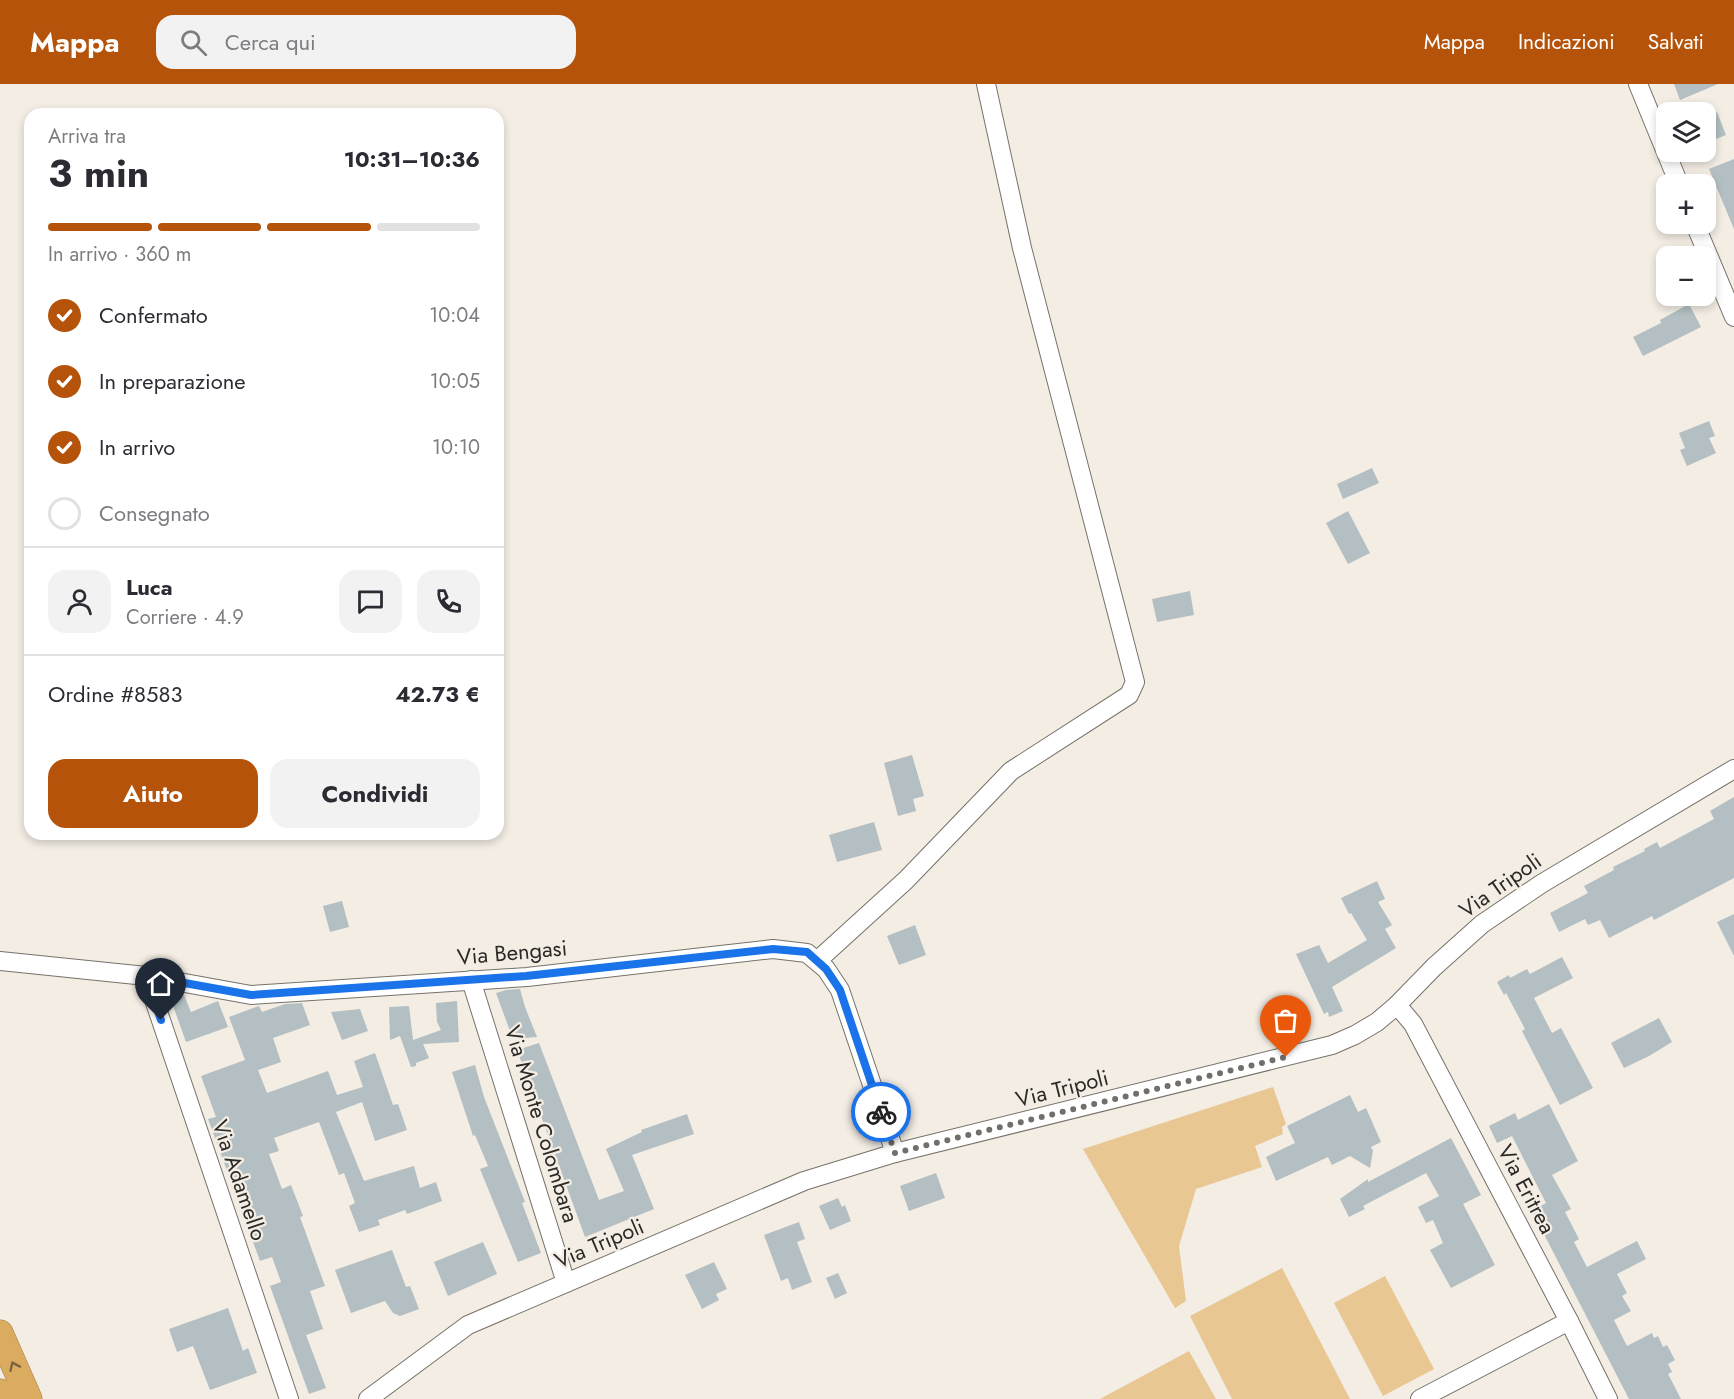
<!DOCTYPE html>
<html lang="it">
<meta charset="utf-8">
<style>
:root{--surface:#fff;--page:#f2f2f3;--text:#2b2b33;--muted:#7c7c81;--line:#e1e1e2;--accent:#b45309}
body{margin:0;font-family:Jost,sans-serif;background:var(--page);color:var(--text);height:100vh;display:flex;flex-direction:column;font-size:22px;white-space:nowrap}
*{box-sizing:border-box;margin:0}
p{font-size:20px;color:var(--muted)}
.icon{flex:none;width:33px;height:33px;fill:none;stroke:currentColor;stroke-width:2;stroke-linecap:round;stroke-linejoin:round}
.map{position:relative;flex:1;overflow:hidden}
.sheet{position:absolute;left:24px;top:24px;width:480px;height:732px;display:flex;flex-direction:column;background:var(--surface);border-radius:18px;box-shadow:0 3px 9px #0003}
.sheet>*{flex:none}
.tools{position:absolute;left:1656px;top:18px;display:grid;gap:12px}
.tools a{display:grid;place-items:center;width:60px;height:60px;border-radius:12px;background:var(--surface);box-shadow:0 3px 9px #0003;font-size:30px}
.pin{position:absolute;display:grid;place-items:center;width:51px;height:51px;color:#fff;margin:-62px -26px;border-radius:50% 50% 50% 0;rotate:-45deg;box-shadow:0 0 6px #0007}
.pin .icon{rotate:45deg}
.courier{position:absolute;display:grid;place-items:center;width:60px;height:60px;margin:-30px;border:4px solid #1a73e8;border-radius:50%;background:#fff;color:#222;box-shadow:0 2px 8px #0007}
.overview em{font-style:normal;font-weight:700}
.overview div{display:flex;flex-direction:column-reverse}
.overview{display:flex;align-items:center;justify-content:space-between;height:102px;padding:0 24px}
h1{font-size:39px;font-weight:700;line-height:45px}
.bar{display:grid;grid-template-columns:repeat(4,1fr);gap:9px 6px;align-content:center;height:72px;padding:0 24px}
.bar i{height:8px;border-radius:4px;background:var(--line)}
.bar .current{background:var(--accent)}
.bar p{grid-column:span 4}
.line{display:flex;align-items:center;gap:15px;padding:0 24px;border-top:2px solid var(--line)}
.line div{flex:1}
.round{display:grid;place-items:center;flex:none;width:63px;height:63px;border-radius:18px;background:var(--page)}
ol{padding:0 24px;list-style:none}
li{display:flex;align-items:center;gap:18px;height:66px}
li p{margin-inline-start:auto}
li .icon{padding:6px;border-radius:50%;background:var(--accent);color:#fff;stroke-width:4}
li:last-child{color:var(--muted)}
li i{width:33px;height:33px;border:3px solid var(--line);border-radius:50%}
.primary-button{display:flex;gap:12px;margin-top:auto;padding:12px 24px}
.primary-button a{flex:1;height:69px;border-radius:18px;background:var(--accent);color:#fff;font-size:24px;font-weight:700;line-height:69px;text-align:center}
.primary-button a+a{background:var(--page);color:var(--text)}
header{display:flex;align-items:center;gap:36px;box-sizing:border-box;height:84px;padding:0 30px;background:var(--accent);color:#fff}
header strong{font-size:28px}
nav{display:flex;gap:33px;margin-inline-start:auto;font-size:21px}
.search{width:420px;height:54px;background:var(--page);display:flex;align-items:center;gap:15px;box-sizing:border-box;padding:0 21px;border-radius:18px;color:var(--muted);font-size:22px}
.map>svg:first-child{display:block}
.green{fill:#e8c793}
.building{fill:#b3bfc2}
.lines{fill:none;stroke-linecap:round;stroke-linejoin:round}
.minor-casing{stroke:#777269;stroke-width:20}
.highway-casing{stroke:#9e7e4c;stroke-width:27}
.minor{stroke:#fff;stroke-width:18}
.highway{stroke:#dbac60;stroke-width:26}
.oneway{stroke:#7b6441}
.done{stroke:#726e69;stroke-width:6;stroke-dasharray:0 10.8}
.route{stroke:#1a73e8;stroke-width:8}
.labels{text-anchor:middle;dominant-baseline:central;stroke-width:4.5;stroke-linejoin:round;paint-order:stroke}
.street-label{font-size:22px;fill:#2c2a27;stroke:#f3ede4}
</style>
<header>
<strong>Mappa</strong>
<div class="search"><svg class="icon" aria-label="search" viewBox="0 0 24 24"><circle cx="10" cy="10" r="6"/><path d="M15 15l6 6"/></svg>Cerca qui</div>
<nav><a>Mappa</a><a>Indicazioni</a><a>Salvati</a></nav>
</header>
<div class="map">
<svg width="1734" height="1315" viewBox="0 0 1734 1315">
<rect width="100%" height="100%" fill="#f3ede4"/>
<!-- green -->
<g class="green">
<path d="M 1273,1003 L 1286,1040 L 1282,1043 L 1283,1050 L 1255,1062 L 1262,1083 L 1196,1105 L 1179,1162 L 1186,1217 L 1175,1224 L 1083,1065 Z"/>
<path d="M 1282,1184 L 1350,1315 L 1232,1315 L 1190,1232 Z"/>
<path d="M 1385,1192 L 1434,1285 L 1383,1312 L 1334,1219 Z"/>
<path d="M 1189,1267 L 1216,1315 L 1100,1315 Z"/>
</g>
<!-- building -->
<g class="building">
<path d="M 1674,0 L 1718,0 L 1680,16 Z"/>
<path d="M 1717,28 L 1726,51 L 1706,59 L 1706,33 Z"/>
<path d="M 1734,75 L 1734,145 L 1709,85 Z"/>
<path d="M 1689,220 L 1701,243 L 1643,272 L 1633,253 L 1661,239 L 1660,236 Z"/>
<path d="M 1709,337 L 1715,352 L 1709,354 L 1716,369 L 1687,382 L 1680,366 L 1685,364 L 1679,349 Z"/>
<path d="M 1372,384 L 1379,399 L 1343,415 L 1337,400 Z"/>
<path d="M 1348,427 L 1370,469 L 1348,480 L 1326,439 Z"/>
<path d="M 1190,507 L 1194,531 L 1157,538 L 1152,515 Z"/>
<path d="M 912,671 L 924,712 L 913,715 L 916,727 L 898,732 L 884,679 Z"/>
<path d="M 1734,713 L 1734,794 L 1654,836 L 1652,832 L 1609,854 L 1600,836 L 1588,841 L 1585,835 L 1559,848 L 1550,829 L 1588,809 L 1584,802 L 1614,786 L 1613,783 L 1645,767 L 1644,765 L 1657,758 L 1660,764 L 1714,735 L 1710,727 Z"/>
<path d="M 874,738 L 882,766 L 837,778 L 829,751 Z"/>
<path d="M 1377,797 L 1385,815 L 1378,818 L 1392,841 L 1385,845 L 1396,864 L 1332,903 L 1343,927 L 1329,933 L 1328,928 L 1324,930 L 1296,870 L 1319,861 L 1328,879 L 1367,856 L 1351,829 L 1349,830 L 1341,814 Z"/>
<path d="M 342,817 L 349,843 L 330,848 L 323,822 Z"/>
<path d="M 1734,830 L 1734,872 L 1717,838 Z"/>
<path d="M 915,841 L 926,871 L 899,881 L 887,852 Z"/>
<path d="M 1562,873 L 1573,894 L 1534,914 L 1552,949 L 1561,944 L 1593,1004 L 1560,1021 L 1522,947 L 1525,945 L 1506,909 L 1504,911 L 1497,898 L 1509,891 L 1510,894 L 1527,885 L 1530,890 Z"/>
<path d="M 520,905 L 525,923 L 537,953 L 513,955 L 496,909 L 506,906 Z"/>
<path d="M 184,911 L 191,928 L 218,917 L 228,943 L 186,958 L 171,916 Z"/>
<path d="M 457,917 L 459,958 L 423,960 L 429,974 L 416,979 L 416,982 L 411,983 L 400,952 L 390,956 L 389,923 L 409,922 L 413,956 L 441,946 L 437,938 L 436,919 Z"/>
<path d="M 302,919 L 310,941 L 273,954 L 281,978 L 258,986 L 267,1009 L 328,987 L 337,1011 L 363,1003 L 354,977 L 375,969 L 393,1021 L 398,1020 L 407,1046 L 375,1057 L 362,1018 L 336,1028 L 364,1097 L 414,1082 L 420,1104 L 436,1098 L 442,1117 L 407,1130 L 405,1126 L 378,1136 L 380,1141 L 359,1148 L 349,1122 L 355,1119 L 344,1089 L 339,1091 L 319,1038 L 274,1054 L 279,1067 L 269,1070 L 282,1105 L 291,1101 L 303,1132 L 300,1133 L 325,1202 L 310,1207 L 323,1245 L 306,1251 L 326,1304 L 309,1310 L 270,1202 L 281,1198 L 272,1173 L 260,1177 L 208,1035 L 216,1033 L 201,992 L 245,976 L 229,933 L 259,922 L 262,928 L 285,920 Z"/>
<path d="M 360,925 L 368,947 L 342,956 L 331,928 Z"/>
<path d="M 1659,934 L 1672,958 L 1649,972 L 1624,984 L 1611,959 Z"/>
<path d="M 539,959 L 599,1116 L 624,1107 L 606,1065 L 642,1048 L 641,1046 L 687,1030 L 694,1050 L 632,1071 L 654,1125 L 585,1153 L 517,966 Z"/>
<path d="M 475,981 L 484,1013 L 525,1118 L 522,1119 L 541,1169 L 518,1178 L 480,1085 L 488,1082 L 475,1051 L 473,1052 L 452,988 Z"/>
<path d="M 1350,1011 L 1358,1028 L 1366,1024 L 1381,1058 L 1371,1063 L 1373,1067 L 1370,1084 L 1350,1072 L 1332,1081 L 1328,1073 L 1276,1097 L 1266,1073 L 1295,1059 L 1287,1042 Z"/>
<path d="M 1549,1020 L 1578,1077 L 1552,1091 L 1571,1125 L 1565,1128 L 1579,1155 L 1574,1158 L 1587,1183 L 1637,1157 L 1646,1175 L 1617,1190 L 1627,1209 L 1622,1212 L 1631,1227 L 1614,1236 L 1627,1262 L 1652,1249 L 1654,1254 L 1658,1252 L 1663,1263 L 1667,1261 L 1675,1276 L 1668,1280 L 1672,1288 L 1668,1290 L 1681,1315 L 1629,1315 L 1532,1127 L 1546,1119 L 1512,1052 L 1497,1059 L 1489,1042 L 1515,1029 L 1518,1036 Z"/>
<path d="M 1451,1054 L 1481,1111 L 1463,1120 L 1495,1181 L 1451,1204 L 1430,1166 L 1443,1159 L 1433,1136 L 1426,1139 L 1418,1123 L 1439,1112 L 1426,1089 L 1363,1122 L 1365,1125 L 1349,1133 L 1340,1115 L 1368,1095 L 1368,1098 Z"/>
<path d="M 936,1089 L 945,1114 L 909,1127 L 900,1102 Z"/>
<path d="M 838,1114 L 842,1123 L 845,1121 L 851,1137 L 830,1146 L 819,1122 Z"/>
<path d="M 799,1138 L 805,1155 L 797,1158 L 812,1198 L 792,1206 L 788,1194 L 781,1197 L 764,1151 Z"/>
<path d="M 483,1158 L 497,1190 L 448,1212 L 434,1178 Z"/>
<path d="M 392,1166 L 406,1203 L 410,1202 L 419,1225 L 400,1232 L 393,1229 L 385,1217 L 351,1229 L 335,1186 Z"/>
<path d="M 714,1178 L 727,1205 L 716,1210 L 719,1216 L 702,1225 L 685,1191 Z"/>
<path d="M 838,1189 L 847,1209 L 835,1215 L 826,1194 Z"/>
<path d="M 228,1224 L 243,1267 L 248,1264 L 257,1289 L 210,1306 L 193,1262 L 177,1268 L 169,1245 Z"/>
</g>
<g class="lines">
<defs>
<g id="minor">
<path d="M 1638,0 L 1679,100"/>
<path d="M 1695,140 L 1734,233"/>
<path d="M 0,877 L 146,892 L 251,911 L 527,893 L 773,865 L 807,869 L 826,885 L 840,906 L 895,1069"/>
<path d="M 817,877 L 906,796 L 1011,687 L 1129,611 L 1135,598 L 1022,164 L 986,0"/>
<path d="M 146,892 L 289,1315"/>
<path d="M 471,896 L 566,1199"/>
<path d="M 1397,921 L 1413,940 L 1569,1237 L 1608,1315"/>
<path d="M 368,1315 L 468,1241 L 804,1097 L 895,1069 L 1332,961 L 1355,951 L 1377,938 L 1397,921 L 1434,883 L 1482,840 L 1541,800 L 1734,685"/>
<path d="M 1420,1315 L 1569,1237"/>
</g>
<g id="highway">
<path d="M 0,1249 L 29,1315"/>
<path d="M 0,1308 L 3,1315"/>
</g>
</defs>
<!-- minor casing -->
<use href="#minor" class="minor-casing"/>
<!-- highway casing -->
<use href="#highway" class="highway-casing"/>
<!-- minor -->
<use href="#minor" class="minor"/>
<!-- highway -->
<use href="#highway" class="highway"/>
</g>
<!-- one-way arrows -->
<defs><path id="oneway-chevron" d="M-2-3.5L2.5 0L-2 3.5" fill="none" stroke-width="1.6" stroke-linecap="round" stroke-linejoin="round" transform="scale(1.5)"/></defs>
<use class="oneway" href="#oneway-chevron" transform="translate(14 1282) rotate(-114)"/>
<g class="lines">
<!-- done -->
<path class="done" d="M 881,1028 L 895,1069 L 1286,973"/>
<!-- route -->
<path class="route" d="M 161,936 L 146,892 L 251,911 L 526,892 L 773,865 L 807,868 L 826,885 L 840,906 L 881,1028"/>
</g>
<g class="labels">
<!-- street labels -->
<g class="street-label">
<text transform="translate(1500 801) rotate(-35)">Via Tripoli</text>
<text transform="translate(512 868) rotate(-5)">Via Bengasi</text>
<text transform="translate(1062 1004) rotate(-14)">Via Tripoli</text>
<text transform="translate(542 1040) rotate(73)">Via Monte Colombara</text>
<text transform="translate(240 1096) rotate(71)">Via Adamello</text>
<text transform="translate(1527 1105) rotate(62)">Via Eritrea</text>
<text transform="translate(599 1159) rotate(-23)">Via Tripoli</text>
</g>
</g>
</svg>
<div class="tools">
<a><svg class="icon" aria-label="layers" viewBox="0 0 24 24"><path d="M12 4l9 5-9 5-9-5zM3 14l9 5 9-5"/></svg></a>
<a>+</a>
<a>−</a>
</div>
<div class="pin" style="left:1286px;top:973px;background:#ea580c"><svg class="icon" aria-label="bag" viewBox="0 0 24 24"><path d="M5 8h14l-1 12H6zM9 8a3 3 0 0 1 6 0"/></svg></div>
<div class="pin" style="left:161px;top:936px;background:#1f2937"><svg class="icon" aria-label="home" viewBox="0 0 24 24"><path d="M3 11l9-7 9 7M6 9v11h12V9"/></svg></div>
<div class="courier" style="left:881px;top:1028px"><svg class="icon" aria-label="bike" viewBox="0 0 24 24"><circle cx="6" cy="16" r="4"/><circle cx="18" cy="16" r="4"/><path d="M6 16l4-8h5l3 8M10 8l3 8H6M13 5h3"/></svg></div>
<section class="sheet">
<div class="overview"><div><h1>3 min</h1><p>Arriva tra</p></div><em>10:31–10:36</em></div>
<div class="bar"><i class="current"></i><i class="current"></i><i class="current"></i><i></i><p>In arrivo · 360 m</p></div>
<ol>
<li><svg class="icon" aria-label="check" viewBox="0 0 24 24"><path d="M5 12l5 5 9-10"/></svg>Confermato<p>10:04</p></li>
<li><svg class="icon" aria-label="check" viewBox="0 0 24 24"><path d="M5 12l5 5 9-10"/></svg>In preparazione<p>10:05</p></li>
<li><svg class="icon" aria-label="check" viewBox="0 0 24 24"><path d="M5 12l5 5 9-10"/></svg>In arrivo<p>10:10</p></li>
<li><i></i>Consegnato</li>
</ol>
<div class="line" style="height:108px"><a class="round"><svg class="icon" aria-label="person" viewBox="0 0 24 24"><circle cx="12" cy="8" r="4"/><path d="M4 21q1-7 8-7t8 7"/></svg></a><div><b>Luca</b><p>Corriere · 4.9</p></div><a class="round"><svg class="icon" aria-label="chat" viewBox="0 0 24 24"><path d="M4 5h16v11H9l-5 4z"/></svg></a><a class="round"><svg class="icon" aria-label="phone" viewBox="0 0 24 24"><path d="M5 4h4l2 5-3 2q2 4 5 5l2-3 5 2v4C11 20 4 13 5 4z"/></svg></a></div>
<div class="line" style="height:78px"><div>Ordine #8583</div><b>42.73 €</b></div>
<div class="primary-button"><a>Aiuto</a><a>Condividi</a></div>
</section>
</div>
